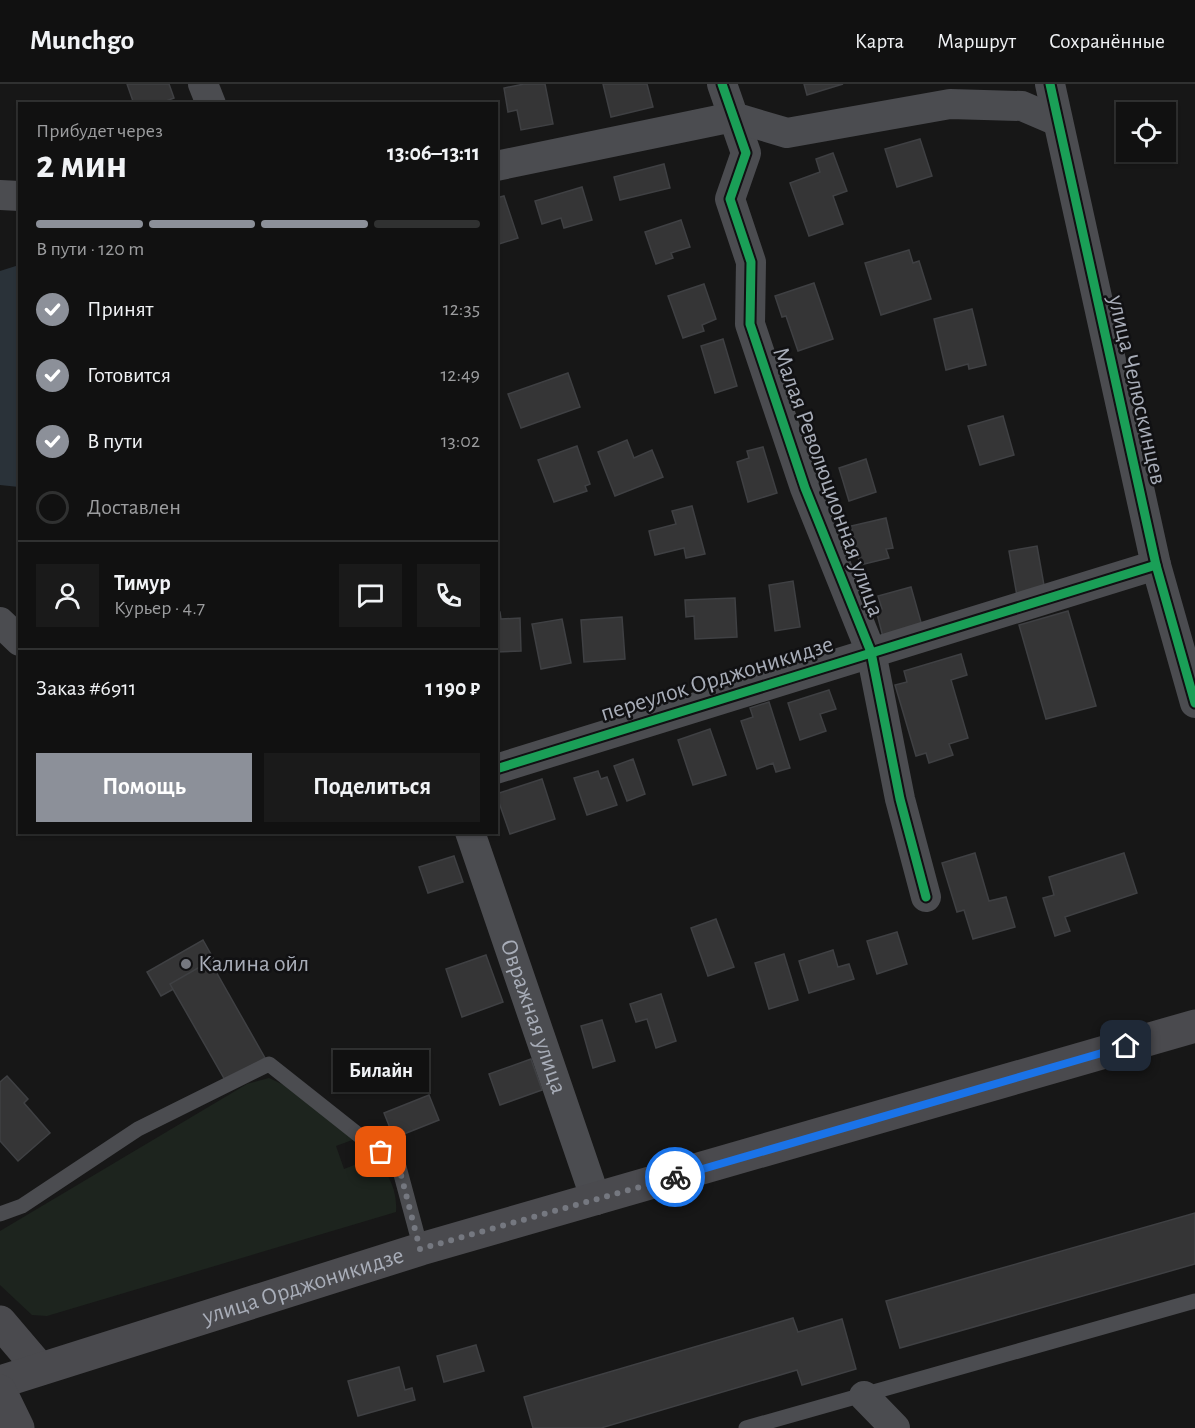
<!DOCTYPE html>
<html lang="ru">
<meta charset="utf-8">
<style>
:root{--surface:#111;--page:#1a1a1a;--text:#f1f3f6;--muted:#9c9d9f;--line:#303131;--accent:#8c9099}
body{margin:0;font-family:"Alegreya Sans",sans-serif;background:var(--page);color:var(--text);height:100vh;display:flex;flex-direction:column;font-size:22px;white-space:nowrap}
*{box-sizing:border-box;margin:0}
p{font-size:20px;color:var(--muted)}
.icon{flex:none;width:33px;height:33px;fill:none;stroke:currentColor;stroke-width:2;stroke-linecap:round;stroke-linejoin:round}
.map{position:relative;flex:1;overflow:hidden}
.panel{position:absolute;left:18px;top:18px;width:480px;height:732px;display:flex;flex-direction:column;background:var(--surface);border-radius:0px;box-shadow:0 2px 4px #0004,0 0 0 2px var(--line)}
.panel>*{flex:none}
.buttons{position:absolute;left:1116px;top:18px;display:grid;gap:12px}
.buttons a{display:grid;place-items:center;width:60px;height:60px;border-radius:0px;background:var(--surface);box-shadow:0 2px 4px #0004,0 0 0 2px var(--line);font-size:30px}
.pin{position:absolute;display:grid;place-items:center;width:51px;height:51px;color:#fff;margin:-26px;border-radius:12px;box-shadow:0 3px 9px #0006}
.courier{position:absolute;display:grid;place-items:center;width:60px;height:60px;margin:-30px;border:4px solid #1a73e8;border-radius:50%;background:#fff;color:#222;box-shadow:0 2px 8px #0007}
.bubble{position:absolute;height:42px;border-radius:0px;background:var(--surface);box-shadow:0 2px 4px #0004,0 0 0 2px var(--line);font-size:20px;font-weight:600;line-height:42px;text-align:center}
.overview em{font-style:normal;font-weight:600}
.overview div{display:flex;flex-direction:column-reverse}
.overview{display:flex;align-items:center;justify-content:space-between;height:102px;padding:0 18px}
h1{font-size:39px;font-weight:600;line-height:45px}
.bar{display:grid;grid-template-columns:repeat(4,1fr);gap:9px 6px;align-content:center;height:72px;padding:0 18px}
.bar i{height:8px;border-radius:4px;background:var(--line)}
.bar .selected{background:var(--accent)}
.bar p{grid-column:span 4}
.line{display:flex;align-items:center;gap:15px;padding:0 18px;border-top:2px solid var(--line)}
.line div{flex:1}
.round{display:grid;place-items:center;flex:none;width:63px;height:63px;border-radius:0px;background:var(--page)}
ol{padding:0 18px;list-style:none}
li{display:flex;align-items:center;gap:18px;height:66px}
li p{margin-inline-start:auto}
li .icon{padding:6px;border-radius:50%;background:var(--accent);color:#fff;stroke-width:4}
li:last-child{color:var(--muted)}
li i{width:33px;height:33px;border:3px solid var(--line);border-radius:50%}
.button{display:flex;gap:12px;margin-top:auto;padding:12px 18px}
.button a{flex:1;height:69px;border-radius:0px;background:var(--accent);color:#fff;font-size:24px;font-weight:600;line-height:69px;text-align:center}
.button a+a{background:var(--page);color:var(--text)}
header{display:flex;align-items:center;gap:36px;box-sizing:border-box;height:84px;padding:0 30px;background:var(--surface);border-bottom:2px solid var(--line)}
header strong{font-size:28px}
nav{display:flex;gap:33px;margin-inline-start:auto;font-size:21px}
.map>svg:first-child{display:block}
.green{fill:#1d241e}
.water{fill:#2a3239}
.building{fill:#353536;stroke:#3f4043;stroke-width:1.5}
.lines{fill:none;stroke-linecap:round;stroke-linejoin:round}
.lane{stroke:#4b4c50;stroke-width:15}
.street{stroke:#4b4c50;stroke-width:30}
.secondary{stroke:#4a4a4e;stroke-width:33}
.cycleway-casing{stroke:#111113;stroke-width:13}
.cycleway{stroke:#1a9f57;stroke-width:9}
.done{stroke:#757880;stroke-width:6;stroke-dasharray:0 10.8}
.route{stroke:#1a73e8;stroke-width:8}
.poi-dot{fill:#757880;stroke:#111113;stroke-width:2}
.labels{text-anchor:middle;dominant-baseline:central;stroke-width:5;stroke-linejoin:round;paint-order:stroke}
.street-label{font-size:24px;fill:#a8adb8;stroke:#111113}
.poi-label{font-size:24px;fill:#a8adb8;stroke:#111113;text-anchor:start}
</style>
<header>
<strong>Munchgo</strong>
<nav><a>Карта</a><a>Маршрут</a><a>Сохранённые</a></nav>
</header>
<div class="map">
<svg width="1195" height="1344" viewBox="0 0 1195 1344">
<rect width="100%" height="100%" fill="#171717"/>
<!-- green -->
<path class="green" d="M 269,994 L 286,1002 L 355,1055 L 336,1062 L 344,1085 L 362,1078 L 357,1065 L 364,1062 C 383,1082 398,1100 396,1128 L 47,1232 L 32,1231 L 0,1201 L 0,1147 L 247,1000 Z"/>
<!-- water -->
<path class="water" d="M 19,181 L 20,181 L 19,403 L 0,401 L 0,187 Z"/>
<!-- building -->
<g class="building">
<path d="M 127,0 L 169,0 L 174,14 L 158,20 L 134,20 Z"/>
<path d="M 524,0 L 545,0 L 553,40 L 521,46 L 517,26 L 508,28 L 504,4 Z"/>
<path d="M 603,0 L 647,0 L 653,23 L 611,33 Z"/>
<path d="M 804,0 L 843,0 L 807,11 Z"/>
<path d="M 920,55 L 932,92 L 897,103 L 885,65 Z"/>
<path d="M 833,69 L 847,107 L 833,112 L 843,140 L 809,152 L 790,99 L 820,88 L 816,75 Z"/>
<path d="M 664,80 L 670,104 L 620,116 L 614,93 Z"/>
<path d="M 582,103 L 592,136 L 564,144 L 561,134 L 542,140 L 535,117 Z"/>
<path d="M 504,112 L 518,154 L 496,161 L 496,114 Z"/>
<path d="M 681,136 L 690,163 L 671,169 L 673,174 L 656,180 L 645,148 Z"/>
<path d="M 909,166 L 913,179 L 919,177 L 931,215 L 881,231 L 865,179 Z"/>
<path d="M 814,199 L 833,255 L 798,267 L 786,232 L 782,233 L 775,212 Z"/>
<path d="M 704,200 L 716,235 L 702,241 L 704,247 L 683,254 L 668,212 Z"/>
<path d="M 972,225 L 986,281 L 969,285 L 968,280 L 946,286 L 934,235 Z"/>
<path d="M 723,255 L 737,302 L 715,309 L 701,262 Z"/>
<path d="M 568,289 L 580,323 L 521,344 L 508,310 Z"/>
<path d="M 1003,332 L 1014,371 L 980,381 L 968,342 Z"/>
<path d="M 627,356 L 634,374 L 652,366 L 663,393 L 615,412 L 598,368 Z"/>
<path d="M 577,362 L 590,400 L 585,402 L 587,407 L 554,418 L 538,376 Z"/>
<path d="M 763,363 L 777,409 L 748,418 L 737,378 L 749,374 L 747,367 Z"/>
<path d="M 866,375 L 876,408 L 849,417 L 839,384 Z"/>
<path d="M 692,422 L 705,470 L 686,474 L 684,464 L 655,471 L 649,447 L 676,440 L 672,427 Z"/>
<path d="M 886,434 L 893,464 L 886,465 L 889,474 L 860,481 L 851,442 Z"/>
<path d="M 1037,462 L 1045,507 L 1017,512 L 1009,467 Z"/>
<path d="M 793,497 L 800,543 L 775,547 L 769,501 Z"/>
<path d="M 911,503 L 922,542 L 883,553 L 876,526 L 882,525 L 878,512 Z"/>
<path d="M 735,514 L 737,553 L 695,555 L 694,532 L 686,533 L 685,516 Z"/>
<path d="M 1068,527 L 1096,622 L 1046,635 L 1019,541 Z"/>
<path d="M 496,528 L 500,528 L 501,535 L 520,534 L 521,567 L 496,568 Z"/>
<path d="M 622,533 L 625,575 L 584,578 L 581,536 Z"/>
<path d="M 562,535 L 571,579 L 541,585 L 532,540 Z"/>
<path d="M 961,570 L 967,591 L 951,596 L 968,654 L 949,660 L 953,671 L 929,679 L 926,669 L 916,672 L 895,601 L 907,598 L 904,587 Z"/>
<path d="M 829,606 L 836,625 L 820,630 L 826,647 L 800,656 L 788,619 Z"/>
<path d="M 769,618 L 790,684 L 776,688 L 773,679 L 757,685 L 741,637 L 753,633 L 750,624 Z"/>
<path d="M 710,645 L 726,691 L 693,701 L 678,656 Z"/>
<path d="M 633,675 L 645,710 L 627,717 L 614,682 Z"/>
<path d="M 598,687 L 601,695 L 607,693 L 617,721 L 587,731 L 574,694 Z"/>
<path d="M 542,695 L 555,735 L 510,750 L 496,710 Z"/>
<path d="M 975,769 L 989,817 L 1006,813 L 1015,843 L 973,855 L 964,826 L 957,828 L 942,779 Z"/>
<path d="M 1124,769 L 1137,809 L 1065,833 L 1070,847 L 1055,852 L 1043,814 L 1054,811 L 1049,793 Z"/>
<path d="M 454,772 L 463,798 L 428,809 L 419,783 Z"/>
<path d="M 716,835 L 734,883 L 708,892 L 691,844 Z"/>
<path d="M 897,848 L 907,880 L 877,890 L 867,857 Z"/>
<path d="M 203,856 L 217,881 L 161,912 L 147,888 Z"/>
<path d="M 833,866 L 838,883 L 849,880 L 854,895 L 809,909 L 799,877 Z"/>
<path d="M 784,870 L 798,916 L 769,925 L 755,879 Z"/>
<path d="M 486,871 L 503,918 L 462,933 L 446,885 Z"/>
<path d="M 210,877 L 265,974 L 225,996 L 170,900 Z"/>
<path d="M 661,910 L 676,957 L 656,964 L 647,935 L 636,938 L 630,920 Z"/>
<path d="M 602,936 L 615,977 L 593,984 L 581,942 Z"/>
<path d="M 531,975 L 542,1006 L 500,1021 L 489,990 Z"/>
<path d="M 7,992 L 28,1015 L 24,1019 L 50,1049 L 18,1077 L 0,1057 L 0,998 Z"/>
<path d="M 429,1011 L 439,1036 L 394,1054 L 384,1029 Z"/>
<path d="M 1195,1129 L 1195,1180 L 900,1264 L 886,1217 Z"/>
<path d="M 793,1234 L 798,1248 L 842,1235 L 856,1285 L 802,1301 L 797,1286 L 601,1344 L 533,1344 L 524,1313 Z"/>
<path d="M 476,1261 L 484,1287 L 444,1298 L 437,1272 Z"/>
<path d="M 399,1283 L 405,1306 L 412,1304 L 415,1316 L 358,1332 L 348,1297 Z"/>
</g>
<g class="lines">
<!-- lane -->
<g class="lane">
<path d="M 0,1130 L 22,1122 L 138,1045 L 269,980 L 399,1083 L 421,1165"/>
<path d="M 746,1344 L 1195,1217"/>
</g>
<!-- street -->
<g class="street">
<path d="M 203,0 L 211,20"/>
<path d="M 722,0 L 746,69 L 730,115 L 751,178 L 750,240 L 805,404 L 871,568 L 900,715 L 926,813"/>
<path d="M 1050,0 L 1156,481 L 1195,619"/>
<path d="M 496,82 L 733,33 L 787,49 L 950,20 L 1022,22 L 1057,37"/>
<path d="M 0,111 L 20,112"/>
<path d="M 0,538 L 20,557"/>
<path d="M 496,685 L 1156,481"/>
<path id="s1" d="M 470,748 L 596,1116"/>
<path d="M 864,1312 L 895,1344"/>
</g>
<!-- secondary -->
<g class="secondary">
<path d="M 0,1238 L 40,1285"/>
<path id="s2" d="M 0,1298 L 421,1165 L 1195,942"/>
<path d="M 0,1307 L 18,1344"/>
</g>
<defs>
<g id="cycleway">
<path d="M 722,0 L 746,69 L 730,115 L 751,178 L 750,240 L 805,404 L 871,568 L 900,715 L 926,813"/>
<path d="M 1050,0 L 1156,481 L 1195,619"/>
<path d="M 496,685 L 1156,481"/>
</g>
</defs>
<!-- cycleway casing -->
<use href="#cycleway" class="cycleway-casing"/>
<!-- cycleway -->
<use href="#cycleway" class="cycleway"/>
</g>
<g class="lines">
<!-- done -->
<path class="done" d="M 381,1068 L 399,1083 L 420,1165 L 675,1093"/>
<!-- route -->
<path class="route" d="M 675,1093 L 1126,962"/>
</g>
<!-- markers -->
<circle class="poi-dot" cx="186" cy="880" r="6"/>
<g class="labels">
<!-- street labels -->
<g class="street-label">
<text transform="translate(1137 306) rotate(77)">улица Челюскинцев</text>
<text transform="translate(828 398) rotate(70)">Малая Революционная улица</text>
<text transform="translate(717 595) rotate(-17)">переулок Орджоникидзе</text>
<text stroke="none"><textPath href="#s1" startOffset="195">Овражная улица</textPath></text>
<text stroke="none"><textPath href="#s2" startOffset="318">улица Орджоникидзе</textPath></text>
</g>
<!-- poi labels -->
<g class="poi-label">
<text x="198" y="880">Калина ойл</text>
</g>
</g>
</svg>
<div class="buttons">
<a><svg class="icon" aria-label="locate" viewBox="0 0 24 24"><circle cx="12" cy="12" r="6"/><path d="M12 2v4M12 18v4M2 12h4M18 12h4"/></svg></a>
</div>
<div class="pin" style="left:381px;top:1068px;background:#ea580c"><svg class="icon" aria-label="bag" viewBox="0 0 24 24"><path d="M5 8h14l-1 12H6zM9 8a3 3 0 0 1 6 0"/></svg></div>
<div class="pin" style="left:1126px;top:962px;background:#1f2937"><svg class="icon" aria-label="home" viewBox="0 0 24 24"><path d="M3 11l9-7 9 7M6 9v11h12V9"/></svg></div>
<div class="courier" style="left:675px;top:1093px"><svg class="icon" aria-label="bike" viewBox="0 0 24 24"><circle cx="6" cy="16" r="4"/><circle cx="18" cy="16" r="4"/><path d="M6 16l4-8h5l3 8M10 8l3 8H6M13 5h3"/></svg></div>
<div class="bubble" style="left:333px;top:966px;width:96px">Билайн</div>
<section class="panel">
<div class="overview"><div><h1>2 мин</h1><p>Прибудет через</p></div><em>13:06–13:11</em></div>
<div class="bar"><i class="selected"></i><i class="selected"></i><i class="selected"></i><i></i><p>В пути · 120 m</p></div>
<ol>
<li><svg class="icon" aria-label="check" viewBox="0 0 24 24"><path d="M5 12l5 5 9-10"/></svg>Принят<p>12:35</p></li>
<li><svg class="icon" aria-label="check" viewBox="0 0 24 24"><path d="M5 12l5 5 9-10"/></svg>Готовится<p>12:49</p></li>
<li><svg class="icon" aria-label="check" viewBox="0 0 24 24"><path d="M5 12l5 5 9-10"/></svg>В пути<p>13:02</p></li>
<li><i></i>Доставлен</li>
</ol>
<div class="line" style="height:108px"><a class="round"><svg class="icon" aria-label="person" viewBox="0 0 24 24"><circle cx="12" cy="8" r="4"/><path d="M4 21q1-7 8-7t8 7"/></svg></a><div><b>Тимур</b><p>Курьер · 4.7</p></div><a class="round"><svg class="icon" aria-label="chat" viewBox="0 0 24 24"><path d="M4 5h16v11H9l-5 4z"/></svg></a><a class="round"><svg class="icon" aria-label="phone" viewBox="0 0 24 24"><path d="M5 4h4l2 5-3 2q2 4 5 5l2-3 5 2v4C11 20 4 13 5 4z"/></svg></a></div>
<div class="line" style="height:78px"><div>Заказ #6911</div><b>1 190 ₽</b></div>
<div class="button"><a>Помощь</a><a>Поделиться</a></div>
</section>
</div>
